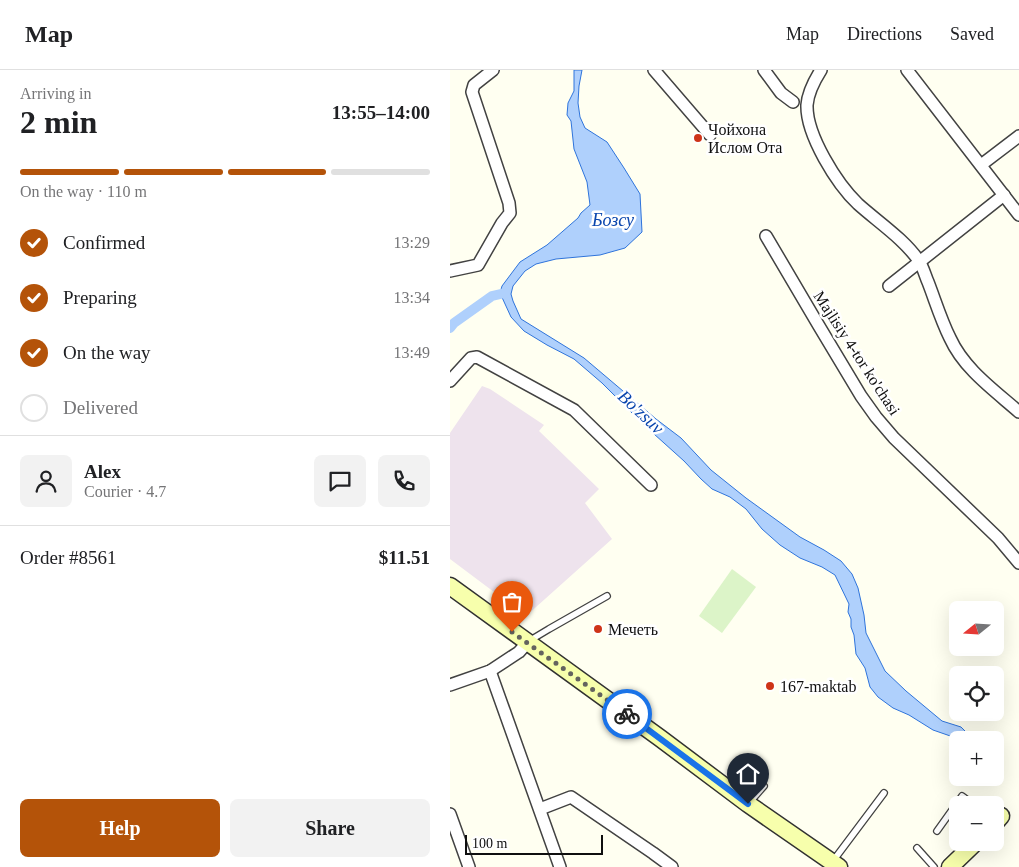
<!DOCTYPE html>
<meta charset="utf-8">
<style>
:root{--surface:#fff;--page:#f2f2f2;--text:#202124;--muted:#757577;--line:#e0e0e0;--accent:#b45309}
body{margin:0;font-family:"Times New Roman",serif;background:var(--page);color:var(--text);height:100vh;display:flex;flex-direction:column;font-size:19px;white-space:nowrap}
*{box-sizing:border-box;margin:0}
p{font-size:16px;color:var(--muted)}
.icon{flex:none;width:28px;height:28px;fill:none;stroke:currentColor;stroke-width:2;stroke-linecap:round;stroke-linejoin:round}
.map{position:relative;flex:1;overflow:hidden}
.sheet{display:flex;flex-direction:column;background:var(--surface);width:450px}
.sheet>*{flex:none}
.needle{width:32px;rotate:252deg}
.controls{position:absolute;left:499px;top:531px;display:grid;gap:10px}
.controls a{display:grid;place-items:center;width:55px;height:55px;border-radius:8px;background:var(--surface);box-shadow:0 5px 20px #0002;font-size:25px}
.scale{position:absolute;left:15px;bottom:12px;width:138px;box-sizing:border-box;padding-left:5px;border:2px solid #0f0f0f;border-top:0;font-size:14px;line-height:18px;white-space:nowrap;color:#0f0f0f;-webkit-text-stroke:4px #fff;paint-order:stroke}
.pin{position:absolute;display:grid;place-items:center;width:42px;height:42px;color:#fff;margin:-51px -21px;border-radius:50% 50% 50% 0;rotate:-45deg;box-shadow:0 0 5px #0007}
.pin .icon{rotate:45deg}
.courier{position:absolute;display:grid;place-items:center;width:50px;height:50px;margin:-25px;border:4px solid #1a73e8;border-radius:50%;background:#fff;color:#222;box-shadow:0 1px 6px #0007}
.headline em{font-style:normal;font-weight:700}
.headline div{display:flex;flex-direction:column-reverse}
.headline{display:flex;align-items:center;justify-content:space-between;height:85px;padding:0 20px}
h1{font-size:32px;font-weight:700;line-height:38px}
.bar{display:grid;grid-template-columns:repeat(4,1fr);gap:8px 5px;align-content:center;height:60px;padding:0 20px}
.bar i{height:6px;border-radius:4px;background:var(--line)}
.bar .current{background:var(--accent)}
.bar p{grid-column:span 4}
.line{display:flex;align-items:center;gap:12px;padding:0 20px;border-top:1px solid var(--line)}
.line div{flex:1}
.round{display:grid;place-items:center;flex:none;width:52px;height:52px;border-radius:8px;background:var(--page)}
ol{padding:0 20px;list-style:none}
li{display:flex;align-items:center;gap:15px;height:55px}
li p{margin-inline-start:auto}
li .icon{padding:5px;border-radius:50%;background:var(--accent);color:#fff;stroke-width:4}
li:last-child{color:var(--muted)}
li i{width:28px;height:28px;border:2px solid var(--line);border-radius:50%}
.cta{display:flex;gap:10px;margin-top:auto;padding:10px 20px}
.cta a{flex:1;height:58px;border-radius:8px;background:var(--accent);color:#fff;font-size:20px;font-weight:700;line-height:58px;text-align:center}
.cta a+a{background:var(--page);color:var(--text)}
header{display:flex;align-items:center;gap:30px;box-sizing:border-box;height:70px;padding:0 25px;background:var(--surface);border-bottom:1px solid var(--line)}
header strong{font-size:24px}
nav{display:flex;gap:28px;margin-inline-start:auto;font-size:18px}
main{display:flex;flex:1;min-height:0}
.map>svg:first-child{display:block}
.industrial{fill:#eee3ed}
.pitch{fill:#dcf4c8}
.water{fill:#afd0fc;stroke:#2f74db}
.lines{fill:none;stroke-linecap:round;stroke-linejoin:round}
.canal{stroke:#afd0fc;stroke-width:10}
.lane-casing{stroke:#424242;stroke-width:8}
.street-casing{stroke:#424242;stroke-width:14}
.secondary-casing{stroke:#313131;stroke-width:19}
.lane{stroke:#fff;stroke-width:5.5}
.street{stroke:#fff;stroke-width:11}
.secondary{stroke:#f7ffac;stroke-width:16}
.done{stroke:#63635e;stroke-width:5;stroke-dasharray:0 9}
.route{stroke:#1a73e8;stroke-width:6}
.poi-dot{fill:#ce3418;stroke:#fff;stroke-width:2}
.labels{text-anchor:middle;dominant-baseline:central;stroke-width:5;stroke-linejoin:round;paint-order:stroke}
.poi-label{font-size:16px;fill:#0f0f0f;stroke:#fff;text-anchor:start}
.street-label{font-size:16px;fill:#0f0f0f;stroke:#fff}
.water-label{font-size:18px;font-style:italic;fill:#0a46ae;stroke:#fff}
</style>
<header>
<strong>Map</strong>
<nav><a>Map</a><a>Directions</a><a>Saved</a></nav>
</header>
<main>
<section class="sheet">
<div class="headline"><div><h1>2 min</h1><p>Arriving in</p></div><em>13:55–14:00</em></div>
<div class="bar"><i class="current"></i><i class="current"></i><i class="current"></i><i></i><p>On the way · 110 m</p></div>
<ol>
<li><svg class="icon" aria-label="check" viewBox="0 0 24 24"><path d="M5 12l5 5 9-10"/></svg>Confirmed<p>13:29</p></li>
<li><svg class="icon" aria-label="check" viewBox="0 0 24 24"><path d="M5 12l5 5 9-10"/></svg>Preparing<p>13:34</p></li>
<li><svg class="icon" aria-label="check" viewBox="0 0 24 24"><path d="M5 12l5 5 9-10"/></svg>On the way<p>13:49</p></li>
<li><i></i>Delivered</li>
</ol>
<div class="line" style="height:90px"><a class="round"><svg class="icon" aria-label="person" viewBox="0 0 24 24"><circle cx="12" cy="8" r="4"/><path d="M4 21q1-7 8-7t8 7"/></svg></a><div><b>Alex</b><p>Courier · 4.7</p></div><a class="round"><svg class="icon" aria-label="chat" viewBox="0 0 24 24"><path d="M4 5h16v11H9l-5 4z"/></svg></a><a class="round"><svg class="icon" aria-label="phone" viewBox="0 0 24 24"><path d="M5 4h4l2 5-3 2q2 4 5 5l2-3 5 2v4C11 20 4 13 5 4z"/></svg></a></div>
<div class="line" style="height:65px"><div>Order #8561</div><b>$11.51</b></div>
<div class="cta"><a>Help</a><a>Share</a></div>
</section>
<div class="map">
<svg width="569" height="797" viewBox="0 0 569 797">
<rect width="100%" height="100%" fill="#fffff1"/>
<!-- industrial -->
<path class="industrial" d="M 32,316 L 40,319 L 94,355 L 89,361 L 149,419 L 135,433 L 162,469 L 76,546 L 0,489 L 0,363 Z"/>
<!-- pitch -->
<path class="pitch" d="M 282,499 L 306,517 L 272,563 L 249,546 Z"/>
<!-- water -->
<path class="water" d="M 124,0 L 132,0 L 129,16 L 128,33 L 130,47 L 135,58 L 157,72 L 174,98 L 190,124 L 192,162 L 175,178 L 150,185 L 106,189 L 86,194 L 75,201 L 63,216 L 61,224 L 63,231 L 71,249 L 134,288 L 206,349 L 231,368 L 261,400 L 296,428 L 350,467 L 374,480 L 391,491 L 402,504 L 408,518 L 414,545 L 416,563 L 435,601 L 456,621 L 492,651 L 511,657 L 516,662 L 509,669 L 483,660 L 459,645 L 443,638 L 428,627 L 420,617 L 415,598 L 406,584 L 404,565 L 401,557 L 401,549 L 398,542 L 399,534 L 385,505 L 372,497 L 350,488 L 330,475 L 312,459 L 296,439 L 280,427 L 262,419 L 251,409 L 234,391 L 194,355 L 152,313 L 124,289 L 97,275 L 74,261 L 61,247 L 50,223 L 52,216 L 70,192 L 97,175 L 128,148 L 131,143 L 140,135 L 137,112 L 124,79 L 121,51 L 117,45 L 118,33 L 124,21 Z"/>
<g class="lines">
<!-- canal -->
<path class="canal" d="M 0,258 L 4,253 L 42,226 L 55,223"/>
<defs>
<g id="lane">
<path d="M 79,571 L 99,559 L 157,526"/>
<path d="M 300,732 L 314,716"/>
<path d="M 487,761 L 512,726 L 524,735"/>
<path d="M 467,778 L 484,797"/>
<path d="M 383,791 L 434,723"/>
</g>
<g id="street">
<path d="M 204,0 L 260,65"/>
<path d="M 314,0 L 331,23 L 343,32"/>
<path d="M 371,0 C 364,11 358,22 357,35 C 356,65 387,114 408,134 C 428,152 454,169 469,191 C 473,197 475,205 478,212 C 485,230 491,250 500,268 C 514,299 544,320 569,342"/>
<path d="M 457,0 L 569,145"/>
<path d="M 531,95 L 569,66"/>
<path d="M 316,166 L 369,256 L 411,326 L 426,347 L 444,368 L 548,468 L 569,493"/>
<path d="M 0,201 L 28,195 L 52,153 L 60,143 L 59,133 L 22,22 L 24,15 L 43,0"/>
<path d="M 439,216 L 554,125"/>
<path d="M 0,311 L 21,288 L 27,287 L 124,340 L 201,415"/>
<path d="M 40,601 L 110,797"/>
<path d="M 0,615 L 40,601 L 69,582 L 77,573"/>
<path d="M 90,739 L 121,727 L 203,783 L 222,797"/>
<path d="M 0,744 L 19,797"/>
</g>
<g id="secondary">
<path d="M 0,516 L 210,668 L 298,734 L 389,797"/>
<path d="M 545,753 L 551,746"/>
<path d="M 500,797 L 526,772"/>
</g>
</defs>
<!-- lane casing -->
<use href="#lane" class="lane-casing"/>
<!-- street casing -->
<use href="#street" class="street-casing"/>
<!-- secondary casing -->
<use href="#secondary" class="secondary-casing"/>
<!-- lane -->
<use href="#lane" class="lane"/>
<!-- street -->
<use href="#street" class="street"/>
<!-- secondary -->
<use href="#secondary" class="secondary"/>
</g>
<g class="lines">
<!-- done -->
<path class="done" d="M 62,562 L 177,644"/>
<!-- route -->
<path class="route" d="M 177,644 L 298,734"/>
</g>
<!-- markers -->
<g class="poi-dot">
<circle cx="248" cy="68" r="5"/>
<circle cx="148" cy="559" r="5"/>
<circle cx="320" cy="616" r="5"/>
</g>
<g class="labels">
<!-- poi labels -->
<g class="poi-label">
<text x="258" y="59">Чойхона<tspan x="258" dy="18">Ислом Ота</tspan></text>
<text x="158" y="559">Мечеть</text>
<text x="330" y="616">167-maktab</text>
</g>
<!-- street labels -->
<g class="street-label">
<text transform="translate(407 283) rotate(57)">Majlisiy 4-tor ko'chasi</text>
</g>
<!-- water labels -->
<g class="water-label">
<text x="163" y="150">Бозсу</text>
<text transform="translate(191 342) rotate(43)">Bo'zsuv</text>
</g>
</g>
</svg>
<div class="controls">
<a><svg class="needle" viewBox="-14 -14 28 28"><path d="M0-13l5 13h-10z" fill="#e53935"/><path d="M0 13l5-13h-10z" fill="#757577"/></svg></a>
<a><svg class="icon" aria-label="locate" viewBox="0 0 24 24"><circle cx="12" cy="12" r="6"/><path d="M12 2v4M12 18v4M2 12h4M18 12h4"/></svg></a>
<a>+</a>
<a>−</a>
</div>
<div class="scale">100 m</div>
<div class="pin" style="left:62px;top:562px;background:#ea580c"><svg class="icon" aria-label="bag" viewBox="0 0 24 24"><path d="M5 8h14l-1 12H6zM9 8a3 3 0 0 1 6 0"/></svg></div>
<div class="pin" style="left:298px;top:734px;background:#1f2937"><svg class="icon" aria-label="home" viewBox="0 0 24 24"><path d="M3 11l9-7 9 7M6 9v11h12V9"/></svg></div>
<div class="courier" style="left:177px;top:644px"><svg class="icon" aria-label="bike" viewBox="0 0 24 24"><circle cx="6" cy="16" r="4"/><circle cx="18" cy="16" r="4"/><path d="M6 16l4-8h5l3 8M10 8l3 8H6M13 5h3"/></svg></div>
</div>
</main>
